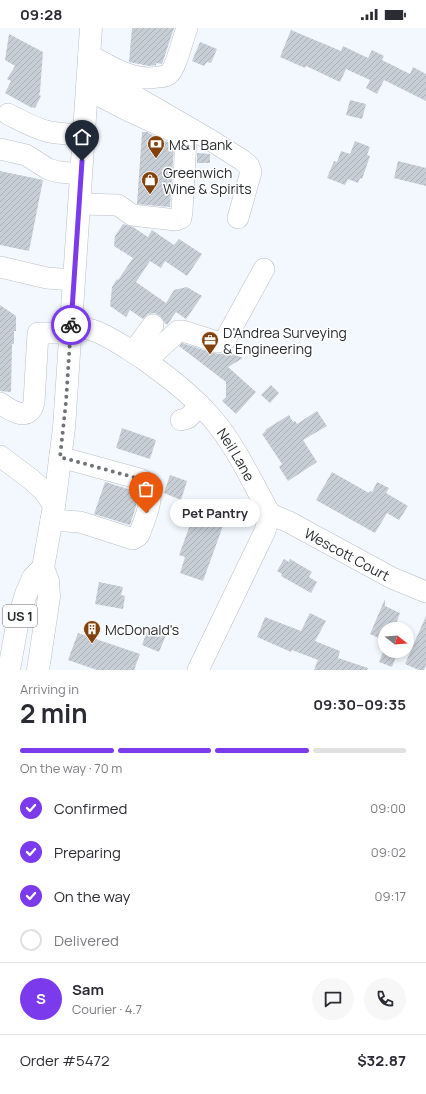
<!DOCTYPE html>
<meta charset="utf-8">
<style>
:root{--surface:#fff;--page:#f7f7f7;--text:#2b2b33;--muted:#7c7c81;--line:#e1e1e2;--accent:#7c3aed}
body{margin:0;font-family:Manrope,sans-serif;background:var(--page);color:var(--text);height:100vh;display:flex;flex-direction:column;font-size:15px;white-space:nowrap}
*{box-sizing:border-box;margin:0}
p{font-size:13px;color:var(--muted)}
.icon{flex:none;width:22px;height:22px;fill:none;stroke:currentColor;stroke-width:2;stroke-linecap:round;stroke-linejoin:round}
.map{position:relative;height:642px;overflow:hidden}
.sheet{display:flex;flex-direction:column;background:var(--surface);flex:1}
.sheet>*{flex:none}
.needle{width:26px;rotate:107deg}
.controls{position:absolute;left:378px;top:594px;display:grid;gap:8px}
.controls a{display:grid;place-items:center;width:36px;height:36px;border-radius:50%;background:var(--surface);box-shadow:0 2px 6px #0003;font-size:20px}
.pin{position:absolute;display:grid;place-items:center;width:34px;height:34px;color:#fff;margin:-41px -17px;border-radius:50% 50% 50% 0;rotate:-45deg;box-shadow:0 0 4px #0007}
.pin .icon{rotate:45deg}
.courier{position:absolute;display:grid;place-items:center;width:40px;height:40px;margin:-20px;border:3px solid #7c3aed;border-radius:50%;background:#fff;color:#222;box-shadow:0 1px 5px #0007}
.bubble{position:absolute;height:28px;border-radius:14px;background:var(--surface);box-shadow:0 2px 6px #0003;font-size:13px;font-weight:700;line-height:28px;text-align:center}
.overview em{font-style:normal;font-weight:700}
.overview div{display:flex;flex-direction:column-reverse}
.overview{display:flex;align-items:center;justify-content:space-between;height:68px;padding:0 20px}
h1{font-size:26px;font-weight:700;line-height:30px}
.bar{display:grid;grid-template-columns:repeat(4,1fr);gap:6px 4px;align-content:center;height:48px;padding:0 20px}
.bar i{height:5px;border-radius:3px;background:var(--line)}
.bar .current{background:var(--accent)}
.bar p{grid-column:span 4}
.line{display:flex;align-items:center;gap:10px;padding:0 20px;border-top:1px solid var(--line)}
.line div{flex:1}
.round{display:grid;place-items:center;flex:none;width:42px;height:42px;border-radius:21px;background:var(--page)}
ol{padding:0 20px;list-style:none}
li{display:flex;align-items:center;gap:12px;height:44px}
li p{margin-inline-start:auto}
li .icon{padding:4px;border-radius:50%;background:var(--accent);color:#fff;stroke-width:4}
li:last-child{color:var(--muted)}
li i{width:22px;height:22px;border:2px solid var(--line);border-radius:50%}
.status{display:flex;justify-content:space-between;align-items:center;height:28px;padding:0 20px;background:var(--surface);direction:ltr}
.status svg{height:11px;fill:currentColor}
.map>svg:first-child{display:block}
.building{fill:url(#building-hatch)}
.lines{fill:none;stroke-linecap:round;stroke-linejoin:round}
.minor-casing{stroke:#b9bfc7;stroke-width:22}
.major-casing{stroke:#b9bfc7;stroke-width:23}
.minor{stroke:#fff;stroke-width:21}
.major{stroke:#fff;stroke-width:22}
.done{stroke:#6f7377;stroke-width:4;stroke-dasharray:0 7.2}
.route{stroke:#7c3aed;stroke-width:5}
.labels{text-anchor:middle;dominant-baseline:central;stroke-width:3;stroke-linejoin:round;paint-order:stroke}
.shield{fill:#fff;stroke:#686b6d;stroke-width:1}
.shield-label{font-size:13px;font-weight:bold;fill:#282b2e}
.poi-label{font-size:14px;fill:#282b2e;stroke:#fff;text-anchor:start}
.street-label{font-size:14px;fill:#282b2e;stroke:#fff}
</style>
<div class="status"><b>09:28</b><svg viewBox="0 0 49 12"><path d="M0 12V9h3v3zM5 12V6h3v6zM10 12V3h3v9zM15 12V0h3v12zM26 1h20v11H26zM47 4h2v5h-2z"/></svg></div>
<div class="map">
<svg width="426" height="642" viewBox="0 0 426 642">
<defs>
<pattern id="building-hatch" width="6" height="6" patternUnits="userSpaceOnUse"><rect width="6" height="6" fill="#c8ced6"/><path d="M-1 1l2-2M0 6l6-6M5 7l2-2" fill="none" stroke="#acb1b8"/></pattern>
</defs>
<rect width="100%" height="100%" fill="#f3f8ff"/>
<!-- building -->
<g class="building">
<path d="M 132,0 L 174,0 L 162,36 L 156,35 L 156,37 L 149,38 L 129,34 Z"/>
<path d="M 291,2 L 341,23 L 343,18 L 368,30 L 372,22 L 384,28 L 382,32 L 410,46 L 413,39 L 426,46 L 426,73 L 384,52 L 377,66 L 366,60 L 370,52 L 346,41 L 340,54 L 306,38 L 305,40 L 280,29 Z"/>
<path d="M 9,6 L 43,24 L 40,64 L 39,67 L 41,68 L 35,80 L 33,79 L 32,80 L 5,65 L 11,53 L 7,51 L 15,38 L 5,32 Z"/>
<path d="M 200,14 L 217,21 L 211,35 L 207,34 L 204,38 L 192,33 Z"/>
<path d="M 350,72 L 366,76 L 362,91 L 346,87 Z"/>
<path d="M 142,104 L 147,104 L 154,108 L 154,110 L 161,111 L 174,117 L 170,179 L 137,176 Z"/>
<path d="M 355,113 L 370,119 L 367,127 L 370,128 L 362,151 L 360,150 L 358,155 L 348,151 L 345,157 L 327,150 L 334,133 L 337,134 L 341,123 L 350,126 Z"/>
<path d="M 197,125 L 210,126 L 210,135 L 197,135 Z"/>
<path d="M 398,133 L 426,140 L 426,158 L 394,150 Z"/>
<path d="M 0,143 L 43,152 L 29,223 L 0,217 Z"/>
<path d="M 123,196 L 133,199 L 148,209 L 152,202 L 174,217 L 179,211 L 202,226 L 187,248 L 165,233 L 161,240 L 150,233 L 136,254 L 166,275 L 174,262 L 187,259 L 202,268 L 186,291 L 176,284 L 167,297 L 165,295 L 160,288 L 155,285 L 148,286 L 143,291 L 130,282 L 126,289 L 110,278 L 112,259 L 117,251 L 118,252 L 133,230 L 114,218 L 115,208 Z"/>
<path d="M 0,277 L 16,288 L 16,303 L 14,303 L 14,316 L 12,316 L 11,364 L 0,363 Z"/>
<path d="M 182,315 L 213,325 L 220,326 L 228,324 L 243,330 L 228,339 L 256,364 L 236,386 L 222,373 L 226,369 L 226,354 L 179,318 Z"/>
<path d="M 271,357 L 279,365 L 270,375 L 261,367 Z"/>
<path d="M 317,383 L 327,398 L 303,412 L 317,434 L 288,453 L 279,439 L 282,436 L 262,406 L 266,403 L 265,402 L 289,387 L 293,394 L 295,393 L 297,396 Z"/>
<path d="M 122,400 L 156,412 L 150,431 L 116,420 Z"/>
<path d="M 332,444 L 369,465 L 370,463 L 372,464 L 377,454 L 389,460 L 386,465 L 408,478 L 399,492 L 387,485 L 375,505 L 316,472 Z"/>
<path d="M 170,447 L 187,453 L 181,472 L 164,465 Z"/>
<path d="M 105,454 L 138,464 L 136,478 L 130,497 L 94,486 Z"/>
<path d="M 188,475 L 203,480 L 205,476 L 228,484 L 203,553 L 180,545 L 185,529 L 179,527 L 190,497 L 182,494 Z"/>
<path d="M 284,531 L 289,534 L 290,531 L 312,544 L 309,549 L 317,554 L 311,565 L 281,548 L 282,546 L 277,543 Z"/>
<path d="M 99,554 L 123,559 L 121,567 L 125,568 L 123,581 L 95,576 Z"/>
<path d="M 385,571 L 385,578 L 400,585 L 394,601 L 385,601 L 385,613 L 370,606 Z"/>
<path d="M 310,585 L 326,593 L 315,613 L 340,623 L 338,630 L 368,640 L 367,642 L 314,642 L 318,632 L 292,622 L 291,624 L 257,609 L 265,589 L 301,603 Z"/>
<path d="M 426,588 L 426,637 L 424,642 L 419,642 L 405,636 Z"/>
<path d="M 148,601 L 166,607 L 159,624 L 142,617 Z"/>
<path d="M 78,605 L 140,626 L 134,642 L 97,642 L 68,632 Z"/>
<path d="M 384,622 L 397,626 L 392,639 L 379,634 Z"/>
</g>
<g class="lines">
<defs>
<g id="minor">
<path d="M 89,27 C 110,38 133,54 158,49 C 161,49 166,48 169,46 C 176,40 183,10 187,0"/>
<path d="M 88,46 L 114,56 L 212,113 L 242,132 L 249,138 L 251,144 L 238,190"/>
<path d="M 8,86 C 20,92 32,99 46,103 C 58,106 71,106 83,107"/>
<path d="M 0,121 L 26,127 L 48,141 L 59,144 L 81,146"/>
<path d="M 79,176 L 118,177 L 132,187 L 176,192 L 181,190 L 182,183 L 186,112 L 179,106 L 127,82 L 86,61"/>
<path d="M 0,239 L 47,250 L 74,252"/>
<path id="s1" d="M 70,298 C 77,299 85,300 92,302 C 110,308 126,320 142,330 C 167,348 191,366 212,390 C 236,418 252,454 270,486 L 265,503 L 198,642"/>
<path d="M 133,324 L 153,297"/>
<path d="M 146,333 L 178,303 L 183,303 L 217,314 L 225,312 L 264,241"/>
<path d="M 0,375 C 11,383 30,395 34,374 L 38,305 L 70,305"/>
<path d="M 181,392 L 188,390 L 200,377"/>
<path d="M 0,428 L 32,452 L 44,463 L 54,478"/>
<path id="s2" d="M 270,486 L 289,494 L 392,550 L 426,564"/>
<path d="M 51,492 L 80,494 L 133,511 L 139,507 C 143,495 156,468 148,456 C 146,454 142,453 140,451 L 60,429"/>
</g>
<g id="major">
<path d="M 9,642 L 17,597 L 26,566 L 33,550 L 43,540"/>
<path d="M 38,642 L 49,569 L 48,553 L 43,540 L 54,478 L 64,400 L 91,0"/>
</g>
</defs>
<!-- minor casing -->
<use href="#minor" class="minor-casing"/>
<!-- major casing -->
<use href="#major" class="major-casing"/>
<!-- minor -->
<use href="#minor" class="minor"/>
<!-- major -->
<use href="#major" class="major"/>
</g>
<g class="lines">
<!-- done -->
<path class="done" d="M 71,297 L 66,374 L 60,429 L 140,451 C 155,460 151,471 146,485"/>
<!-- route -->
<path class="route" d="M 71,297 L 82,133"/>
</g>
<!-- icons -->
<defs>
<symbol id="bank-pin" viewBox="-11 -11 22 30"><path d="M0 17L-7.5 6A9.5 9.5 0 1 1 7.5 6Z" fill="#83420b" stroke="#fff"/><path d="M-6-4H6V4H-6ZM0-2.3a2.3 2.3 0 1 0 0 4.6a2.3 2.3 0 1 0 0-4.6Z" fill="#fff"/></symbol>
<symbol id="shop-pin" viewBox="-11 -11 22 30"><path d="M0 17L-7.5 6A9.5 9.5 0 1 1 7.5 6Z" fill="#83420b" stroke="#fff"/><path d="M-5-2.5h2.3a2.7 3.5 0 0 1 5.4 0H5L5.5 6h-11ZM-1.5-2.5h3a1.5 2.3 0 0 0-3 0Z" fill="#fff"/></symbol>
<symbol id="office-pin" viewBox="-11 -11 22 30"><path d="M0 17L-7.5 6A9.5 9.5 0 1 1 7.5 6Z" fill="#83420b" stroke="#fff"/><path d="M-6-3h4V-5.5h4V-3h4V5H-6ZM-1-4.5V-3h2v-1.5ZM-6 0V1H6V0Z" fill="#fff"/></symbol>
<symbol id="building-pin" viewBox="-11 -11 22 30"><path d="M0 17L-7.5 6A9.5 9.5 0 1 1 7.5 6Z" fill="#83420b" stroke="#fff"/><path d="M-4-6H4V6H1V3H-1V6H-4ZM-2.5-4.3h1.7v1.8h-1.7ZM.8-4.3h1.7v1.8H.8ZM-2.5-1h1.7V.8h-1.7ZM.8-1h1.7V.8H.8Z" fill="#fff"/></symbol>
</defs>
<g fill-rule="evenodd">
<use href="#bank-pin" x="146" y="106" width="20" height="27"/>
<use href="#shop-pin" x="140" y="142" width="20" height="27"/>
<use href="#office-pin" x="200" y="302" width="20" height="27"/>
<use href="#building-pin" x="82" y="591" width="20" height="27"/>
</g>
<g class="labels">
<!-- shield labels -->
<rect class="shield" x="3" y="577" width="34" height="22" rx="3"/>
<g class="shield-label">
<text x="20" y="588">US 1</text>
</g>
<!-- poi labels -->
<g class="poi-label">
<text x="169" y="116">M&amp;T Bank</text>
<text x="163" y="144">Greenwich<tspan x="163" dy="16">Wine &amp; Spirits</tspan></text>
<text x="223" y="304">D'Andrea Surveying<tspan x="223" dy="16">&amp; Engineering</tspan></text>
<text x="105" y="601">McDonald's</text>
</g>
<!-- street labels -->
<g class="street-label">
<text stroke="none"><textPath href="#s1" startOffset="216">Neil Lane</textPath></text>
<text stroke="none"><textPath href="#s2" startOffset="87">Wescott Court</textPath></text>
</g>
</g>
</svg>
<div class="controls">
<a><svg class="needle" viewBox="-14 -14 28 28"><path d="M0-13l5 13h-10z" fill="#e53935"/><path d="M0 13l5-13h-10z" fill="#7c7c81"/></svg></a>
</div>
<div class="pin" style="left:146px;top:485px;background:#ea580c"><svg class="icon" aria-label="bag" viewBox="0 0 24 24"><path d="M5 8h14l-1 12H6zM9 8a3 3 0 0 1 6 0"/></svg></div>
<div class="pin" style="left:82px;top:133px;background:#1f2937"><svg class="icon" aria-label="home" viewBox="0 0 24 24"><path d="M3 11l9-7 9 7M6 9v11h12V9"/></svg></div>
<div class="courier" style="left:71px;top:297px"><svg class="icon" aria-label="bike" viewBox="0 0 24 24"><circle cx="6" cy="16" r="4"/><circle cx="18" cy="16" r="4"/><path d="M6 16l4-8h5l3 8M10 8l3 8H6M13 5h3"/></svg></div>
<div class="bubble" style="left:170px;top:471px;width:90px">Pet Pantry</div>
</div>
<section class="sheet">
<div class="overview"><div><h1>2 min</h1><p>Arriving in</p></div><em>09:30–09:35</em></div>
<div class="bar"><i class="current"></i><i class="current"></i><i class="current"></i><i></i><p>On the way · 70 m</p></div>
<ol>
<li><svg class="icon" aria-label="check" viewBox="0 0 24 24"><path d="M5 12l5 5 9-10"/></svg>Confirmed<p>09:00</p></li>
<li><svg class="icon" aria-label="check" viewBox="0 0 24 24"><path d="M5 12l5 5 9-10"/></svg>Preparing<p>09:02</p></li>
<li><svg class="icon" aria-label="check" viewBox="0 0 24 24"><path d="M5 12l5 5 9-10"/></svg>On the way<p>09:17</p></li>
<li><i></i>Delivered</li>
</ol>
<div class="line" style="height:72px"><b class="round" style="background:var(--accent);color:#fff">S</b><div><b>Sam</b><p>Courier · 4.7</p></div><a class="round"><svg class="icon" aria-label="chat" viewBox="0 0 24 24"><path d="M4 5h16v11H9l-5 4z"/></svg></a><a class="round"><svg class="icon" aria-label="phone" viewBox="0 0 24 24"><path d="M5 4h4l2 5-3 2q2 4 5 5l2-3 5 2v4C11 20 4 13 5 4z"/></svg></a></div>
<div class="line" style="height:52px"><div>Order #5472</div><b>$32.87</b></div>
</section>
